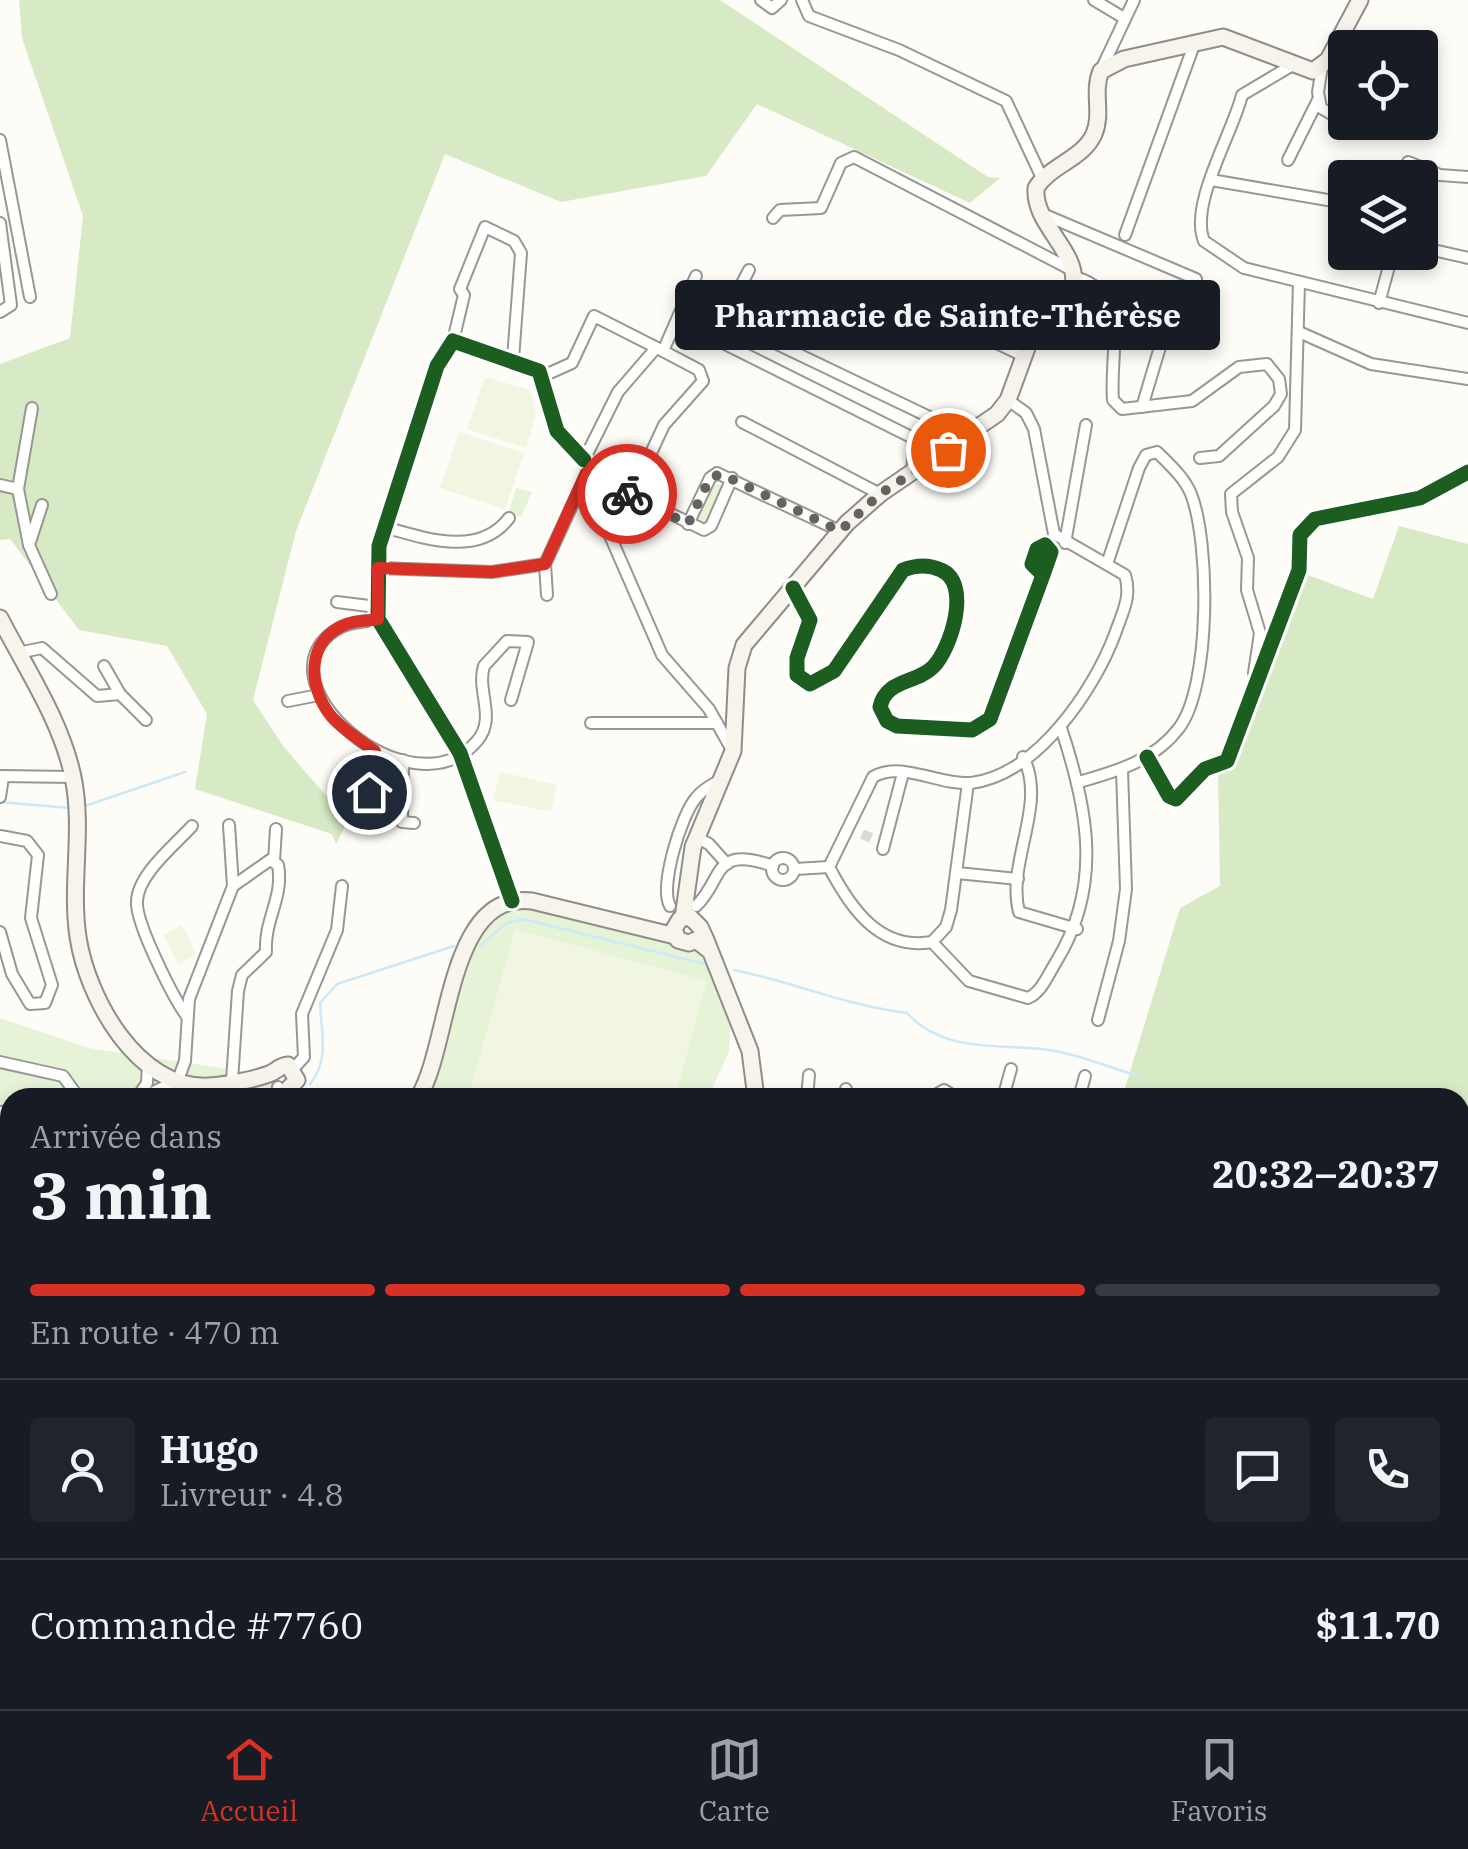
<!DOCTYPE html>
<html lang="fr">
<meta charset="utf-8">
<style>
:root{--surface:#171b24;--page:#20242c;--text:#f1f3f6;--muted:#9ea1a6;--line:#363941;--accent:#d93025}
body{margin:0;font-family:"IBM Plex Serif",serif;background:var(--page);color:var(--text);height:100vh;display:flex;flex-direction:column;font-size:38px;white-space:nowrap}
*{box-sizing:border-box;margin:0}
p{font-size:32px;color:var(--muted)}
.icon{flex:none;width:55px;height:55px;fill:none;stroke:currentColor;stroke-width:2;stroke-linecap:round;stroke-linejoin:round}
.map{position:relative;flex:1;overflow:hidden}
.details{position:absolute;left:0px;top:1088px;width:1470px;height:622px;display:flex;flex-direction:column;background:var(--surface);border-radius:30px 30px 0 0;box-shadow:0 5px 15px #0003}
.details>*{flex:none}
.controls{position:absolute;left:1328px;top:30px;display:grid;gap:20px}
.controls a{display:grid;place-items:center;width:110px;height:110px;border-radius:10px;background:var(--surface);box-shadow:0 5px 15px #0003;font-size:50px}
.pin{position:absolute;display:grid;place-items:center;width:85px;height:85px;color:#fff;margin:-42px;border:5px solid #fff;border-radius:50%;box-shadow:0 2px 10px #0007}
.courier{position:absolute;display:grid;place-items:center;width:100px;height:100px;margin:-50px;border:8px solid #d93025;border-radius:50%;background:#fff;color:#222;box-shadow:0 2px 12px #0007}
.bubble{position:absolute;height:70px;border-radius:10px;background:var(--surface);box-shadow:0 5px 15px #0003;font-size:32px;font-weight:700;line-height:70px;text-align:center}
.headline em{font-style:normal;font-weight:700}
.headline div{display:flex;flex-direction:column-reverse}
.headline{display:flex;align-items:center;justify-content:space-between;height:170px;padding:0 30px}
h1{font-size:65px;font-weight:700;line-height:75px}
.bar{display:grid;grid-template-columns:repeat(4,1fr);gap:15px 10px;align-content:center;height:120px;padding:0 30px}
.bar i{height:12px;border-radius:8px;background:var(--line)}
.bar .active{background:var(--accent)}
.bar p{grid-column:span 4}
.line{display:flex;align-items:center;gap:25px;padding:0 30px;border-top:2px solid var(--line)}
.line div{flex:1}
.round{display:grid;place-items:center;flex:none;width:105px;height:105px;border-radius:10px;background:var(--page)}
.dock{display:flex;justify-content:space-around;align-items:center;height:140px;border-top:2px solid var(--line);background:var(--surface);font-size:28px;color:var(--muted)}
.dock a{display:grid;justify-items:center;gap:5px}
.dock .active{color:var(--accent)}
.map>svg:first-child{display:block}
.green{fill:#e7f3d7}
.forest{fill:#d8eac5}
.pitch{fill:#f0f6e1}
.lines{fill:none;stroke-linecap:round;stroke-linejoin:round}
.stream{stroke:#cde8f7;stroke-width:2.5}
.street-tunnel{stroke:#dad9d4;stroke-width:10;stroke-dasharray:10 5;stroke-linecap:butt}
.street-casing{stroke:#979795;stroke-width:14}
.secondary-casing{stroke:#8e8d8b;stroke-width:19}
.street{stroke:#fffffe;stroke-width:10}
.secondary{stroke:#f6f4eb;stroke-width:15}
.cycleway-casing{stroke:#fff;stroke-width:21}
.cycleway{stroke:#1b5e20;stroke-width:15}
.done{stroke:#646362;stroke-width:10;stroke-dasharray:0 18}
.route{stroke:#d93025;stroke-width:12}
</style>
<div class="map">
<svg width="1468" height="1709" viewBox="0 0 1468 1709">
<rect width="100%" height="100%" fill="#fdfcf7"/>
<!-- green -->
<g class="green">
<path d="M 711,481 L 724,487 L 707,526 L 694,520 Z"/>
<path d="M 516,488 L 532,492 L 521,517 L 509,511 Z"/>
<path d="M 530,906 L 699,951 L 731,1018 L 729,1052 L 708,1097 L 426,1095 L 480,932 L 502,910 Z"/>
<path d="M 0,1018 L 89,1048 L 275,1076 L 288,1097 L 10,1098 L 10,1209 L 0,1211 Z"/>
<path d="M 10,1348 L 10,1700 L 78,1700 L 61,1709 L 0,1709 L 0,1349 Z"/>
</g>
<!-- forest -->
<g class="forest">
<path d="M 19,0 L 720,0 L 988,177 L 1000,178 L 970,203 L 757,104 L 706,176 L 561,202 L 445,154 L 296,531 L 253,700 L 283,746 L 348,821 L 336,844 L 332,834 L 195,789 L 207,714 L 167,646 L 79,630 L 10,539 L 0,540 L 0,364 L 70,338 L 83,216 L 22,38 Z"/>
<path d="M 1399,526 L 1468,544 L 1468,1581 L 1460,1581 L 1460,1098 L 1122,1098 L 1180,908 L 1220,886 L 1218,773 L 1236,758 L 1290,608 L 1308,575 L 1373,599 Z"/>
<path d="M 1139,1700 L 1216,1700 L 1209,1709 Z"/>
</g>
<!-- pitch -->
<g class="pitch">
<path d="M 485,377 L 530,390 L 536,413 L 526,448 L 467,429 Z"/>
<path d="M 459,432 L 524,453 L 505,509 L 440,488 Z"/>
<path d="M 500,772 L 557,785 L 551,812 L 493,800 Z"/>
<path d="M 182,925 L 196,954 L 178,965 L 164,935 Z"/>
<path d="M 515,929 L 707,981 L 675,1097 L 469,1095 Z"/>
</g>
<g class="lines">
<!-- stream -->
<g class="stream">
<path d="M 0,802 L 69,808"/>
<path d="M 82,807 L 185,772"/>
<path d="M 480,946 L 505,924 L 523,919 L 709,965"/>
<path d="M 734,970 C 793,982 848,1006 907,1013 C 947,1056 1002,1042 1055,1051 C 1083,1056 1111,1068 1138,1076"/>
<path d="M 310,1084 C 330,1059 321,1033 320,1003 L 337,984 L 454,946"/>
<path d="M 0,1155 L 10,1154"/>
</g>
<!-- street-tunnel -->
<path class="street-tunnel" d="M 862,834 L 874,839"/>
<defs>
<g id="street">
<path d="M 761,0 L 772,8 L 781,0"/>
<path d="M 802,0 L 809,16 L 899,50 L 1006,101 L 1042,178"/>
<path d="M 1094,0 L 1124,18"/>
<path d="M 1291,66 L 1242,95 C 1232,135 1189,204 1204,241 L 1244,268 L 1468,323"/>
<path d="M 1322,67 L 1318,92 L 1321,108 L 1345,122"/>
<path d="M 1101,70 L 1134,0"/>
<path d="M 1347,122 L 1373,122"/>
<path d="M 0,140 L 30,297"/>
<path d="M 1288,160 L 1318,100"/>
<path d="M 1408,162 L 1440,175 L 1468,177"/>
<path d="M 1211,180 L 1345,203"/>
<path d="M 1038,212 L 1196,279"/>
<path d="M 773,218 L 780,210 L 821,208 L 841,163 L 854,157 L 1072,270"/>
<path d="M 0,223 L 11,305 L 0,312"/>
<path d="M 1125,235 L 1195,42"/>
<path d="M 1420,247 L 1468,258"/>
<path d="M 749,270 L 718,329 L 723,343 L 915,439 L 912,472"/>
<path d="M 1075,277 C 1132,293 1109,352 1113,400 L 1122,409 L 1192,401 L 1239,367 L 1267,364 L 1279,379 L 1281,394 L 1274,406 L 1219,456 L 1200,458"/>
<path d="M 1379,303 L 1393,252"/>
<path d="M 935,314 L 1024,356"/>
<path d="M 1299,332 L 1371,364 L 1468,379"/>
<path d="M 453,341 L 464,295 L 460,289 L 485,227 L 514,241 L 521,253 L 513,359"/>
<path d="M 779,345 L 967,435"/>
<path d="M 543,376 L 572,363 L 594,316 L 663,351"/>
<path d="M 1142,407 L 1166,327"/>
<path d="M 742,422 L 880,494"/>
<path d="M 584,460 L 601,515 L 662,655 L 709,709 L 732,750"/>
<path d="M 584,460 L 618,392 L 656,348"/>
<path d="M 587,473 L 704,530 L 711,526 L 732,478"/>
<path d="M 0,485 L 18,489 L 29,545 L 51,594"/>
<path d="M 18,489 L 32,408"/>
<path d="M 631,496 L 664,425 L 703,381 L 699,370 L 663,351 L 696,276"/>
<path d="M 688,524 L 710,478 L 717,473 L 840,531"/>
<path d="M 384,527 C 424,538 479,558 509,518"/>
<path d="M 1065,543 L 1086,425"/>
<path d="M 29,545 L 42,505"/>
<path d="M 378,568 L 492,572 L 545,564"/>
<path d="M 793,588 L 810,620 L 797,658 L 797,675 L 810,684 L 834,671 L 903,570 C 916,565 928,564 941,570 C 972,583 951,649 933,667 C 916,684 886,679 880,707 L 887,721 L 897,726 L 972,730 L 990,719 L 1043,575 L 1051,552 L 1045,545 L 1037,549 L 1032,564 L 1043,575"/>
<path d="M 547,595 L 545,564 L 587,473"/>
<path d="M 337,602 L 377,607"/>
<path d="M 378,619 C 366,622 353,621 341,627 C 248,676 410,819 477,741 C 497,718 476,691 484,666 L 507,641 L 528,642 L 511,700"/>
<path d="M 18,653 L 42,648 L 97,696 L 120,694 L 104,666"/>
<path d="M 1254,673 L 1260,633 L 1247,590 L 1248,558 L 1232,512 L 1231,494 L 1278,457 L 1295,430 L 1299,282"/>
<path d="M 120,694 L 146,720"/>
<path d="M 288,701 L 319,695"/>
<path d="M 591,723 L 717,723"/>
<path d="M 1023,757 C 1048,804 1006,862 1019,912 L 1077,929"/>
<path d="M 1147,757 L 1169,796 L 1176,799 L 1205,769 L 1227,761 L 1299,570 L 1300,535 L 1315,519 L 1420,498 L 1468,472"/>
<path d="M 403,760 L 402,822 L 414,823"/>
<path d="M 0,776 L 73,777"/>
<path d="M 1079,782 C 1117,771 1154,761 1179,728 C 1211,686 1210,542 1191,494 C 1184,477 1169,464 1157,452 L 1146,455 L 1139,468 L 1107,564"/>
<path d="M 369,792 L 375,751"/>
<path d="M 0,797 L 3,777"/>
<path d="M 0,836 L 27,841 L 38,855 L 31,918 L 52,985 L 45,1003 L 30,1004 L 12,974 L 0,932"/>
<path d="M 696,837 L 709,844 L 727,864"/>
<path d="M 883,849 L 903,773"/>
<circle cx="783" cy="869" r="11"/>
<path d="M 274,861 L 276,829"/>
<path d="M 829,867 L 873,777 C 900,760 941,786 971,783 C 1037,775 1094,690 1115,634 C 1122,613 1132,597 1125,575 L 1054,534 L 1034,429 L 1026,413 L 1008,400"/>
<path d="M 829,867 C 851,909 880,951 932,942 L 946,927 L 951,910 L 968,783"/>
<path d="M 795,869 L 829,867"/>
<path d="M 957,873 L 1018,879"/>
<path d="M 512,901 L 460,753 L 378,619 L 379,546 L 437,366 L 453,341 L 539,371 L 557,431 L 584,460"/>
<path d="M 670,906 C 659,888 681,815 696,798 C 703,789 713,784 723,779"/>
<path d="M 696,906 C 724,880 711,844 773,866"/>
<path d="M 932,942 L 969,981 L 1028,998 C 1041,993 1048,975 1056,962 C 1103,886 1088,809 1061,728"/>
<path d="M 186,1015 C 173,997 135,922 137,901 C 138,874 175,845 192,826"/>
<path d="M 1098,1020 L 1119,941 L 1126,889 L 1122,770"/>
<path d="M 0,1062 L 63,1076 L 79,1098"/>
<path d="M 294,1068 L 304,1057 L 302,1014 L 337,930 L 342,886"/>
<path d="M 232,1081 L 238,991 L 242,975 L 266,952 C 264,919 284,898 278,865 L 270,860 L 233,886"/>
<path d="M 139,1095 L 147,1083 L 148,1064"/>
<path d="M 141,1098 L 178,1080 L 185,1061 L 189,999 L 233,886 L 229,825"/>
<path d="M 277,1098 L 278,1087"/>
<path d="M 807,1098 L 809,1075"/>
<path d="M 845,1098 L 846,1089"/>
<path d="M 930,1098 L 944,1090 L 957,1098"/>
<path d="M 1003,1098 L 1011,1069"/>
<path d="M 1079,1098 L 1085,1076"/>
<path d="M 0,1112 L 10,1111"/>
<path d="M 0,1347 L 10,1341"/>
<path d="M 0,1507 L 5,1520 L 0,1552"/>
<path d="M 1460,1594 L 1468,1594"/>
<path d="M 349,1700 L 357,1709"/>
<path d="M 486,1700 L 487,1709"/>
<path d="M 1040,1700 L 1052,1709"/>
<path d="M 0,1706 L 10,1699"/>
<path d="M 87,1709 L 98,1700"/>
<path d="M 400,1709 L 405,1700"/>
<path d="M 954,1709 L 957,1700"/>
<path d="M 1417,1709 L 1435,1700"/>
</g>
<g id="secondary">
<path d="M 0,618 C 26,669 61,720 73,777 C 84,830 70,884 78,937 C 87,997 137,1090 209,1086 C 226,1085 252,1080 269,1074 C 276,1072 278,1066 288,1065 L 297,1080 L 287,1090"/>
<path d="M 683,918 L 693,847 L 733,751 L 737,668 L 744,645 L 847,523 L 880,494 L 997,414 L 1008,400 L 1031,337 L 1073,286 C 1080,252 1033,225 1036,188 C 1050,165 1083,159 1094,134 C 1103,113 1092,92 1101,71 L 1124,59 L 1223,37 L 1313,71 L 1328,60 L 1360,0"/>
<path d="M 710,951 L 696,940 L 689,943 L 678,940 L 674,929 L 680,919 L 690,917 L 700,927 L 706,940 L 750,1051 L 756,1098"/>
<path d="M 418,1098 C 451,1046 446,890 532,901 L 675,936"/>
<path d="M 1256,1700 L 1280,1709"/>
<path d="M 172,1709 L 184,1704 L 196,1709"/>
<path d="M 554,1709 L 558,1700"/>
<path d="M 1221,1709 L 1224,1700"/>
</g>
</defs>
<!-- street casing -->
<use href="#street" class="street-casing"/>
<!-- secondary casing -->
<use href="#secondary" class="secondary-casing"/>
<!-- street -->
<use href="#street" class="street"/>
<!-- secondary -->
<use href="#secondary" class="secondary"/>
<defs>
<g id="cycleway">
<path d="M 793,588 L 810,620 L 797,658 L 797,675 L 810,684 L 834,671 L 903,570 C 916,565 928,564 941,570 C 972,583 951,649 933,667 C 916,684 886,679 880,707 L 887,721 L 897,726 L 972,730 L 990,719 L 1043,575 L 1051,552 L 1045,545 L 1037,549 L 1032,564 L 1043,575"/>
<path d="M 1147,757 L 1169,796 L 1176,799 L 1205,769 L 1227,761 L 1299,570 L 1300,535 L 1315,519 L 1420,498 L 1468,472"/>
<path d="M 512,901 L 460,753 L 378,619 L 379,546 L 437,366 L 453,341 L 539,371 L 557,431 L 584,460"/>
</g>
</defs>
<!-- cycleway casing -->
<use href="#cycleway" class="cycleway-casing"/>
<!-- cycleway -->
<use href="#cycleway" class="cycleway"/>
</g>
<g class="lines">
<!-- done -->
<path class="done" d="M 627,494 L 688,524 L 710,478 L 721,474 L 840,531 L 880,494 L 948,450"/>
<!-- route -->
<path class="route" d="M 369,792 L 375,751 C 360,740 343,730 331,716 C 307,686 306,639 347,624 C 357,620 368,621 378,619 L 378,568 L 492,572 L 545,564 L 586,473 L 627,494"/>
</g>
</svg>
<div class="controls">
<a><svg class="icon" aria-label="locate" viewBox="0 0 24 24"><circle cx="12" cy="12" r="6"/><path d="M12 2v4M12 18v4M2 12h4M18 12h4"/></svg></a>
<a><svg class="icon" aria-label="layers" viewBox="0 0 24 24"><path d="M12 4l9 5-9 5-9-5zM3 14l9 5 9-5"/></svg></a>
</div>
<div class="pin" style="left:948px;top:450px;background:#ea580c"><svg class="icon" aria-label="bag" viewBox="0 0 24 24"><path d="M5 8h14l-1 12H6zM9 8a3 3 0 0 1 6 0"/></svg></div>
<div class="pin" style="left:369px;top:792px;background:#1f2937"><svg class="icon" aria-label="home" viewBox="0 0 24 24"><path d="M3 11l9-7 9 7M6 9v11h12V9"/></svg></div>
<div class="courier" style="left:627px;top:494px"><svg class="icon" aria-label="bike" viewBox="0 0 24 24"><circle cx="6" cy="16" r="4"/><circle cx="18" cy="16" r="4"/><path d="M6 16l4-8h5l3 8M10 8l3 8H6M13 5h3"/></svg></div>
<div class="bubble" style="left:675px;top:280px;width:545px">Pharmacie de Sainte-Thérèse</div>
<section class="details">
<div class="headline"><div><h1>3 min</h1><p>Arrivée dans</p></div><em>20:32–20:37</em></div>
<div class="bar"><i class="active"></i><i class="active"></i><i class="active"></i><i></i><p>En route · 470 m</p></div>
<div class="line" style="height:180px"><a class="round"><svg class="icon" aria-label="person" viewBox="0 0 24 24"><circle cx="12" cy="8" r="4"/><path d="M4 21q1-7 8-7t8 7"/></svg></a><div><b>Hugo</b><p>Livreur · 4.8</p></div><a class="round"><svg class="icon" aria-label="chat" viewBox="0 0 24 24"><path d="M4 5h16v11H9l-5 4z"/></svg></a><a class="round"><svg class="icon" aria-label="phone" viewBox="0 0 24 24"><path d="M5 4h4l2 5-3 2q2 4 5 5l2-3 5 2v4C11 20 4 13 5 4z"/></svg></a></div>
<div class="line" style="height:130px"><div>Commande #7760</div><b>$11.70</b></div>
</section>
</div>
<nav class="dock">
<a class="active"><svg class="icon" aria-label="home" viewBox="0 0 24 24"><path d="M3 11l9-7 9 7M6 9v11h12V9"/></svg>Accueil</a>
<a><svg class="icon" aria-label="map" viewBox="0 0 24 24"><path d="M3 6l6-2 6 2 6-2v14l-6 2-6-2-6 2zM9 4v14M15 6v14"/></svg>Carte</a>
<a><svg class="icon" aria-label="saved" viewBox="0 0 24 24"><path d="M7 4h10v16l-5-4-5 4z"/></svg>Favoris</a>
</nav>
